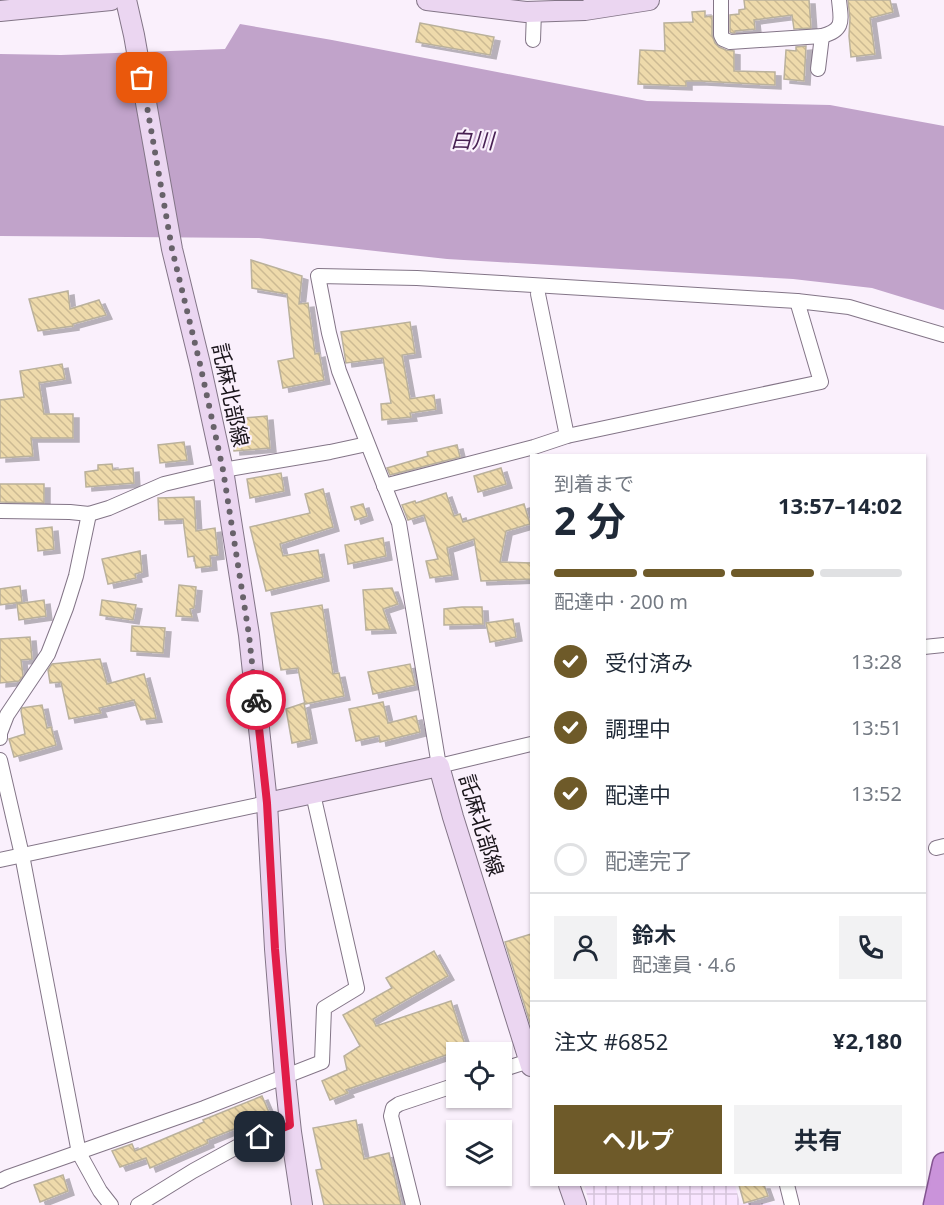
<!DOCTYPE html>
<html lang="ja">
<meta charset="utf-8">
<style>
:root{--surface:#fff;--page:#f2f2f3;--text:#1f2937;--muted:#747a83;--line:#e0e1e3;--accent:#6e5a29}
body{margin:0;font-family:"Noto Sans","Noto Sans JP",sans-serif;background:var(--page);color:var(--text);height:100vh;display:flex;flex-direction:column;font-size:22px;white-space:nowrap}
*{box-sizing:border-box;margin:0}
p{font-size:20px;color:var(--muted)}
.icon{flex:none;width:33px;height:33px;fill:none;stroke:currentColor;stroke-width:2;stroke-linecap:round;stroke-linejoin:round}
.map{position:relative;flex:1;overflow:hidden}
.panel{position:absolute;left:530px;top:454px;width:396px;height:732px;display:flex;flex-direction:column;background:var(--surface);border-radius:0px;box-shadow:0 2px 4px #0004}
.panel>*{flex:none}
.buttons{position:absolute;left:446px;top:1042px;display:grid;gap:12px}
.buttons a{display:grid;place-items:center;width:66px;height:66px;border-radius:0px;background:var(--surface);box-shadow:0 2px 4px #0004;font-size:30px}
.pin{position:absolute;display:grid;place-items:center;width:51px;height:51px;color:#fff;margin:-26px;border-radius:12px;box-shadow:0 3px 9px #0006}
.courier{position:absolute;display:grid;place-items:center;width:60px;height:60px;margin:-30px;border:4px solid #e11d48;border-radius:50%;background:#fff;color:#222;box-shadow:0 2px 8px #0007}
.head em{font-style:normal;font-weight:700}
.head div{display:flex;flex-direction:column-reverse}
.head{display:flex;align-items:center;justify-content:space-between;height:102px;padding:0 24px}
h1{font-size:39px;font-weight:700;line-height:45px}
.bar{display:grid;grid-template-columns:repeat(4,1fr);gap:9px 6px;align-content:center;height:72px;padding:0 24px}
.bar i{height:8px;border-radius:4px;background:var(--line)}
.bar .current{background:var(--accent)}
.bar p{grid-column:span 4}
.line{display:flex;align-items:center;gap:15px;padding:0 24px;border-top:2px solid var(--line)}
.line div{flex:1}
.round{display:grid;place-items:center;flex:none;width:63px;height:63px;border-radius:0px;background:var(--page)}
ol{padding:0 24px;list-style:none}
li{display:flex;align-items:center;gap:18px;height:66px}
li p{margin-inline-start:auto}
li .icon{padding:6px;border-radius:50%;background:var(--accent);color:#fff;stroke-width:4}
li:last-child{color:var(--muted)}
li i{width:33px;height:33px;border:3px solid var(--line);border-radius:50%}
.cta{display:flex;gap:12px;margin-top:auto;padding:12px 24px}
.cta a{flex:1;height:69px;border-radius:0px;background:var(--accent);color:#fff;font-size:24px;font-weight:700;line-height:69px;text-align:center}
.cta a+a{background:var(--page);color:var(--text)}
.map>svg:first-child{display:block}
.industrial{fill:url(#industrial-grid)}
.water{fill:#c1a3ca}
.building{fill:url(#building-back-hatch);stroke:#bab19c;stroke-width:1.5;filter:url(#shadow)}
.lines{fill:none;stroke-linecap:round;stroke-linejoin:round}
.minor-casing{stroke:#837587;stroke-width:16}
.secondary-casing{stroke:#837587;stroke-width:22}
.trunk-casing{stroke:#845591;stroke-width:25}
.minor{stroke:#fff;stroke-width:14}
.secondary{stroke:#ebd6f1;stroke-width:20}
.trunk{stroke:#ca93da;stroke-width:22}
.done{stroke:#68626a;stroke-width:6;stroke-dasharray:0 10.8}
.route{stroke:#e11d48;stroke-width:8}
.labels{text-anchor:middle;dominant-baseline:central;stroke-width:4.5;stroke-linejoin:round;paint-order:stroke}
.street-label{font-size:21px;fill:#1a151b;stroke:#faf0fc}
.water-label{font-size:22px;font-style:italic;fill:#472052;stroke:#faf0fc}
</style>
<div class="map">
<svg width="944" height="1205" viewBox="0 0 944 1205">
<defs>
<pattern id="industrial-grid" width="8" height="8" patternUnits="userSpaceOnUse" patternTransform="scale(1.5)"><rect width="8" height="8" fill="#f9e5ff"/><path d="M0 4h8M4 0v8" fill="none" stroke="#d5c4da"/></pattern>
<pattern id="building-back-hatch" width="6" height="6" patternUnits="userSpaceOnUse" patternTransform="scale(1.5)"><rect width="6" height="6" fill="#eedaab"/><path d="M-1 5l2 2M0 0l6 6M5-1l2 2" fill="none" stroke="#ccba93"/></pattern>
<filter id="shadow"><feDropShadow dx="6" dy="4" stdDeviation="0" flood-color="#0004"/></filter>
</defs>
<rect width="100%" height="100%" fill="#faf0fc"/>
<!-- industrial -->
<path class="industrial" d="M 584,1185 L 735,1185 L 740,1203 L 770,1203 L 771,1205 L 590,1205 Z"/>
<!-- water -->
<path class="water" d="M 240,24 L 332,40 L 647,101 L 830,105 L 944,126 L 944,310 L 872,288 L 793,279 L 447,259 L 259,238 L 0,236 L 0,54 L 61,55 L 225,49 Z"/>
<!-- building -->
<g class="building">
<path d="M 744,0 L 809,0 L 811,28 L 794,29 L 792,15 L 754,20 L 755,29 L 735,31 L 735,33 L 732,33 L 730,32 L 730,15 L 739,14 L 739,10 L 745,9 Z"/>
<path d="M 848,0 L 890,0 L 893,12 L 870,18 L 875,54 L 851,57 L 849,36 L 850,18 Z"/>
<path d="M 705,11 L 705,17 L 712,16 L 712,35 L 715,43 L 719,47 L 726,50 L 734,51 L 734,71 L 775,72 L 775,85 L 701,81 L 686,81 L 686,86 L 638,84 L 640,50 L 665,51 L 664,23 L 693,22 L 692,12 Z"/>
<path d="M 420,23 L 494,37 L 490,55 L 416,42 Z"/>
<path d="M 806,46 L 804,81 L 784,79 L 786,50 L 796,51 L 796,47 Z"/>
<path d="M 251,260 L 302,276 L 299,304 L 308,303 L 315,354 L 319,353 L 324,380 L 283,388 L 278,361 L 294,358 L 287,294 L 252,288 Z"/>
<path d="M 68,291 L 70,309 L 99,300 L 106,315 L 73,324 L 73,326 L 38,331 L 29,299 Z"/>
<path d="M 410,322 L 415,353 L 402,355 L 410,399 L 434,395 L 436,409 L 410,413 L 411,417 L 382,420 L 381,404 L 391,403 L 383,358 L 346,363 L 341,332 Z"/>
<path d="M 62,364 L 65,379 L 39,383 L 44,414 L 73,414 L 73,438 L 31,438 L 33,456 L 0,458 L 0,400 L 24,397 L 20,371 Z"/>
<path d="M 267,416 L 270,448 L 234,451 L 231,419 Z"/>
<path d="M 184,442 L 187,460 L 160,463 L 158,445 Z"/>
<path d="M 457,445 L 460,457 L 390,475 L 387,468 L 428,456 L 427,452 Z"/>
<path d="M 112,464 L 113,470 L 133,468 L 134,483 L 86,487 L 85,472 L 98,470 L 98,465 Z"/>
<path d="M 501,468 L 506,484 L 478,492 L 474,476 Z"/>
<path d="M 281,473 L 284,491 L 250,498 L 247,479 Z"/>
<path d="M 0,484 L 44,484 L 44,503 L 0,502 Z"/>
<path d="M 323,489 L 333,527 L 280,544 L 283,556 L 318,550 L 323,577 L 266,591 L 250,527 L 310,513 L 305,494 Z"/>
<path d="M 446,493 L 454,516 L 460,514 L 463,522 L 524,504 L 530,524 L 506,531 L 500,562 L 531,563 L 531,579 L 481,581 L 474,539 L 447,548 L 452,575 L 430,578 L 426,561 L 438,559 L 424,515 L 408,520 L 402,505 L 415,501 L 416,503 Z"/>
<path d="M 194,497 L 196,531 L 215,528 L 218,555 L 210,556 L 211,566 L 196,568 L 194,556 L 188,557 L 183,519 L 159,520 L 158,498 Z"/>
<path d="M 363,504 L 367,516 L 355,520 L 351,507 Z"/>
<path d="M 52,527 L 54,549 L 38,551 L 36,529 Z"/>
<path d="M 383,538 L 386,556 L 348,564 L 345,545 Z"/>
<path d="M 140,551 L 142,572 L 135,574 L 136,578 L 108,584 L 102,559 Z"/>
<path d="M 179,585 L 196,587 L 194,608 L 190,609 L 192,617 L 176,616 Z"/>
<path d="M 20,586 L 22,602 L 0,605 L 0,589 Z"/>
<path d="M 392,588 L 398,604 L 383,609 L 390,629 L 366,630 L 363,590 Z"/>
<path d="M 44,600 L 46,616 L 19,620 L 17,604 Z"/>
<path d="M 102,600 L 136,605 L 133,620 L 100,615 Z"/>
<path d="M 322,605 L 333,674 L 339,673 L 344,696 L 305,704 L 298,668 L 281,670 L 271,613 Z"/>
<path d="M 462,607 L 482,607 L 483,624 L 444,625 L 444,609 Z"/>
<path d="M 513,619 L 516,637 L 490,642 L 486,623 Z"/>
<path d="M 132,626 L 165,628 L 163,653 L 131,651 Z"/>
<path d="M 30,637 L 32,659 L 21,660 L 23,676 L 19,681 L 0,683 L 0,639 Z"/>
<path d="M 100,659 L 107,684 L 144,674 L 156,718 L 141,720 L 134,700 L 99,708 L 101,713 L 69,719 L 61,682 L 50,683 L 48,670 L 52,664 Z"/>
<path d="M 410,664 L 415,685 L 373,694 L 368,672 Z"/>
<path d="M 383,702 L 388,723 L 416,716 L 420,732 L 380,742 L 379,736 L 356,741 L 349,709 Z"/>
<path d="M 304,703 L 311,739 L 292,743 L 286,709 Z"/>
<path d="M 42,705 L 47,728 L 51,727 L 56,745 L 14,757 L 9,739 L 25,734 L 21,711 L 22,708 Z"/>
<path d="M 531,934 L 531,1026 L 505,942 Z"/>
<path d="M 434,951 L 448,976 L 373,1019 L 376,1026 L 451,1001 L 466,1048 L 346,1090 L 348,1093 L 330,1100 L 322,1081 L 347,1070 L 344,1056 L 360,1046 L 343,1015 L 392,988 L 386,978 Z"/>
<path d="M 262,1096 L 271,1117 L 251,1125 L 249,1123 L 207,1140 L 208,1143 L 150,1168 L 146,1158 L 120,1167 L 112,1151 L 132,1144 L 135,1151 L 204,1122 L 203,1120 Z"/>
<path d="M 356,1120 L 364,1159 L 389,1153 L 401,1205 L 324,1205 L 316,1170 L 322,1169 L 313,1128 Z"/>
<path d="M 63,1175 L 68,1191 L 40,1202 L 34,1185 Z"/>
<path d="M 739,1185 L 764,1185 L 768,1196 L 744,1203 Z"/>
</g>
<g class="lines">
<defs>
<g id="minor">
<path d="M 721,0 L 721,35 L 723,39 L 730,42 L 822,36 C 845,30 841,20 839,0"/>
<path d="M 533,40 L 534,12"/>
<path d="M 818,69 L 822,36"/>
<path d="M 538,294 L 567,436"/>
<path d="M 384,486 L 534,447 L 567,436 L 821,382 L 797,301 L 849,307 L 944,335"/>
<path d="M 0,511 L 70,512 L 89,514 L 109,508 L 164,484 L 223,470 L 330,452 L 367,444"/>
<path d="M 924,647 L 944,645"/>
<path d="M 0,738 L 0,733 L 7,715 L 48,654 L 66,608 L 76,576 L 89,514"/>
<path d="M 531,744 L 439,766 L 399,523 L 339,371 L 329,333 L 318,276 L 417,278 L 797,301"/>
<path d="M 0,760 L 22,855 L 79,1153 L 100,1191 L 111,1205"/>
<path d="M 936,848 L 944,846"/>
<path d="M 0,860 L 267,803"/>
<path d="M 501,1070 L 529,1061"/>
<path d="M 0,1181 L 8,1177 L 204,1108 L 322,1062 L 324,1008 L 357,988 L 313,794"/>
<path d="M 787,1185 L 792,1205"/>
<path d="M 138,1205 L 193,1171 L 244,1143 L 290,1125"/>
<path d="M 413,1205 L 391,1116 L 393,1108 L 399,1104 L 456,1085"/>
</g>
<g id="secondary">
<path d="M 126,0 L 134,35 L 172,249 L 200,364 L 223,470 L 249,635 L 267,803 L 275,949 L 285,1076 L 291,1132 L 302,1205"/>
<path d="M 427,0 L 526,12 L 585,10 L 649,0"/>
<path d="M 0,11 L 111,0"/>
<path d="M 267,803 L 439,766 L 453,817 L 531,1066"/>
<path d="M 569,1185 L 576,1205"/>
</g>
<path id="trunk" d="M 935,1205 L 944,1164"/>
</defs>
<!-- minor casing -->
<use href="#minor" class="minor-casing"/>
<!-- secondary casing -->
<use href="#secondary" class="secondary-casing"/>
<!-- trunk casing -->
<use href="#trunk" class="trunk-casing"/>
<!-- minor -->
<use href="#minor" class="minor"/>
<!-- secondary -->
<use href="#secondary" class="secondary"/>
<!-- trunk -->
<use href="#trunk" class="trunk"/>
</g>
<g class="lines">
<!-- done -->
<path class="done" d="M 142,78 L 172,249 L 200,364 L 223,470 L 249,635 L 256,700"/>
<!-- route -->
<path class="route" d="M 256,700 L 267,803 L 275,949 L 290,1125 L 260,1137"/>
</g>
<g class="labels">
<!-- street labels -->
<g class="street-label">
<text transform="translate(231 395) rotate(78)">託麻北部線</text>
<text transform="translate(482 825) rotate(73)">託麻北部線</text>
</g>
<!-- water labels -->
<g class="water-label">
<text transform="translate(472 139) rotate(2)">白川</text>
</g>
</g>
</svg>
<div class="buttons">
<a><svg class="icon" aria-label="locate" viewBox="0 0 24 24"><circle cx="12" cy="12" r="6"/><path d="M12 2v4M12 18v4M2 12h4M18 12h4"/></svg></a>
<a><svg class="icon" aria-label="layers" viewBox="0 0 24 24"><path d="M12 4l9 5-9 5-9-5zM3 14l9 5 9-5"/></svg></a>
</div>
<div class="pin" style="left:142px;top:78px;background:#ea580c"><svg class="icon" aria-label="bag" viewBox="0 0 24 24"><path d="M5 8h14l-1 12H6zM9 8a3 3 0 0 1 6 0"/></svg></div>
<div class="pin" style="left:260px;top:1137px;background:#1f2937"><svg class="icon" aria-label="home" viewBox="0 0 24 24"><path d="M3 11l9-7 9 7M6 9v11h12V9"/></svg></div>
<div class="courier" style="left:256px;top:700px"><svg class="icon" aria-label="bike" viewBox="0 0 24 24"><circle cx="6" cy="16" r="4"/><circle cx="18" cy="16" r="4"/><path d="M6 16l4-8h5l3 8M10 8l3 8H6M13 5h3"/></svg></div>
<section class="panel">
<div class="head"><div><h1>2 分</h1><p>到着まで</p></div><em>13:57–14:02</em></div>
<div class="bar"><i class="current"></i><i class="current"></i><i class="current"></i><i></i><p>配達中 · 200 m</p></div>
<ol>
<li><svg class="icon" aria-label="check" viewBox="0 0 24 24"><path d="M5 12l5 5 9-10"/></svg>受付済み<p>13:28</p></li>
<li><svg class="icon" aria-label="check" viewBox="0 0 24 24"><path d="M5 12l5 5 9-10"/></svg>調理中<p>13:51</p></li>
<li><svg class="icon" aria-label="check" viewBox="0 0 24 24"><path d="M5 12l5 5 9-10"/></svg>配達中<p>13:52</p></li>
<li><i></i>配達完了</li>
</ol>
<div class="line" style="height:108px"><a class="round"><svg class="icon" aria-label="person" viewBox="0 0 24 24"><circle cx="12" cy="8" r="4"/><path d="M4 21q1-7 8-7t8 7"/></svg></a><div><b>鈴木</b><p>配達員 · 4.6</p></div><a class="round"><svg class="icon" aria-label="phone" viewBox="0 0 24 24"><path d="M5 4h4l2 5-3 2q2 4 5 5l2-3 5 2v4C11 20 4 13 5 4z"/></svg></a></div>
<div class="line" style="height:78px"><div>注文 #6852</div><b>¥2,180</b></div>
<div class="cta"><a>ヘルプ</a><a>共有</a></div>
</section>
</div>
